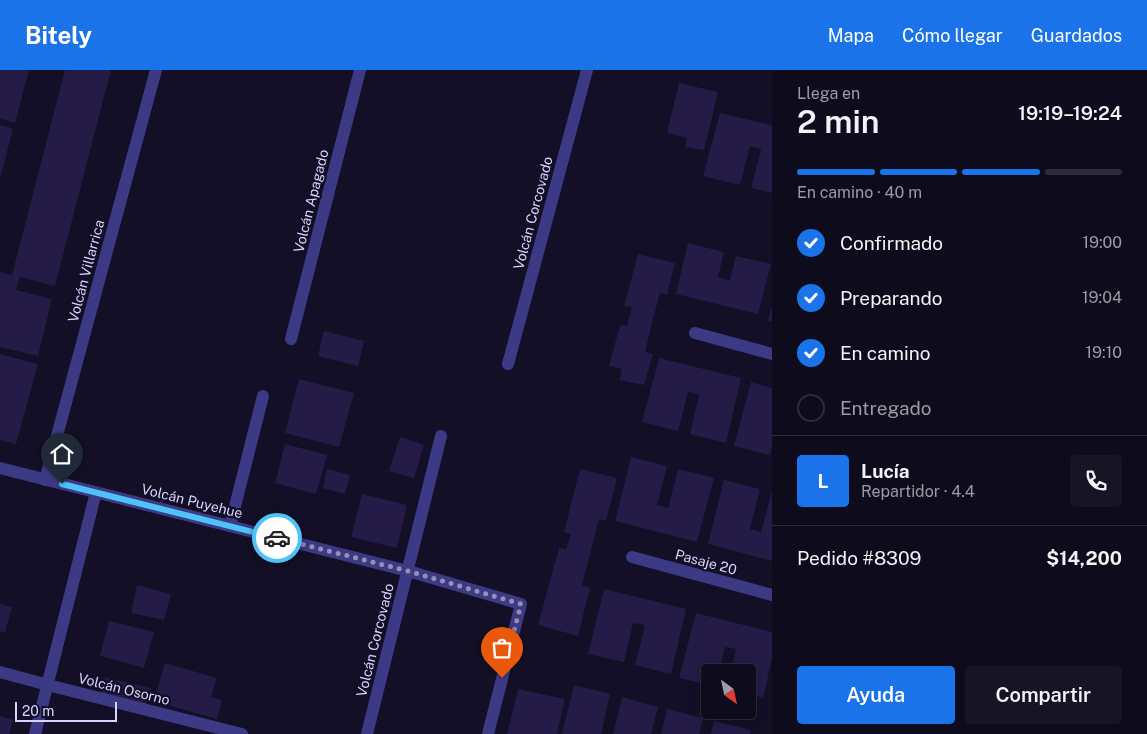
<!DOCTYPE html>
<html lang="es">
<meta charset="utf-8">
<style>
:root{--surface:#0e0b1c;--page:#171425;--text:#f1f3f6;--muted:#9b9ba3;--line:#2e2b3b;--accent:#1a73e8}
body{margin:0;font-family:"Public Sans",sans-serif;background:var(--page);color:var(--text);height:100vh;display:flex;flex-direction:column;font-size:19px;white-space:nowrap}
*{box-sizing:border-box;margin:0}
p{font-size:16px;color:var(--muted)}
.icon{flex:none;width:28px;height:28px;fill:none;stroke:currentColor;stroke-width:2;stroke-linecap:round;stroke-linejoin:round}
.map{position:relative;flex:1;overflow:hidden}
.side{display:flex;flex-direction:column;background:var(--surface);width:375px}
.side>*{flex:none}
.needle{width:32px;rotate:147deg}
.controls{position:absolute;left:701px;top:594px;display:grid;gap:10px}
.controls a{display:grid;place-items:center;width:55px;height:55px;border-radius:5px;background:var(--surface);box-shadow:0 2px 12px #0003,0 0 0 1px var(--line);font-size:25px}
.scale{position:absolute;left:15px;bottom:12px;width:102px;box-sizing:border-box;padding-left:5px;border:2px solid #d9d4ff;border-top:0;font-size:14px;line-height:18px;white-space:nowrap;color:#d9d4ff;-webkit-text-stroke:4px #130f26;paint-order:stroke}
.pin{position:absolute;display:grid;place-items:center;width:42px;height:42px;color:#fff;margin:-51px -21px;border-radius:50% 50% 50% 0;rotate:-45deg;box-shadow:0 0 5px #0007}
.pin .icon{rotate:45deg}
.courier{position:absolute;display:grid;place-items:center;width:50px;height:50px;margin:-25px;border:4px solid #4fc3f7;border-radius:50%;background:#fff;color:#222;box-shadow:0 1px 6px #0007}
.summary em{font-style:normal;font-weight:600}
.summary div{display:flex;flex-direction:column-reverse}
.summary{display:flex;align-items:center;justify-content:space-between;height:85px;padding:0 25px}
h1{font-size:32px;font-weight:600;line-height:38px}
.bar{display:grid;grid-template-columns:repeat(4,1fr);gap:8px 5px;align-content:center;height:60px;padding:0 25px}
.bar i{height:6px;border-radius:4px;background:var(--line)}
.bar .on{background:var(--accent)}
.bar p{grid-column:span 4}
.line{display:flex;align-items:center;gap:12px;padding:0 25px;border-top:1px solid var(--line)}
.line div{flex:1}
.round{display:grid;place-items:center;flex:none;width:52px;height:52px;border-radius:5px;background:var(--page)}
ol{padding:0 25px;list-style:none}
li{display:flex;align-items:center;gap:15px;height:55px}
li p{margin-inline-start:auto}
li .icon{padding:5px;border-radius:50%;background:var(--accent);color:#fff;stroke-width:4}
li:last-child{color:var(--muted)}
li i{width:28px;height:28px;border:2px solid var(--line);border-radius:50%}
.button{display:flex;gap:10px;margin-top:auto;padding:10px 25px}
.button a{flex:1;height:58px;border-radius:5px;background:var(--accent);color:#fff;font-size:20px;font-weight:600;line-height:58px;text-align:center}
.button a+a{background:var(--page);color:var(--text)}
header{display:flex;align-items:center;gap:30px;box-sizing:border-box;height:70px;padding:0 25px;background:var(--accent);color:#fff}
header strong{font-size:24px}
nav{display:flex;gap:28px;margin-inline-start:auto;font-size:18px}
main{display:flex;flex:1;min-height:0}
.map>svg:first-child{display:block}
.building{fill:#241b47}
.lines{fill:none;stroke-linecap:round;stroke-linejoin:round}
.minor{stroke:#3d3a85;stroke-width:12}
.done{stroke:#948fb3;stroke-width:5;stroke-dasharray:0 9}
.route{stroke:#4fc3f7;stroke-width:6}
.labels{text-anchor:middle;dominant-baseline:central;stroke-width:4.5;stroke-linejoin:round;paint-order:stroke}
.street-label{font-size:14px;fill:#d9d4ff;stroke:#130f26}
</style>
<header>
<strong>Bitely</strong>
<nav><a>Mapa</a><a>Cómo llegar</a><a>Guardados</a></nav>
</header>
<main>
<div class="map">
<svg width="772" height="664" viewBox="0 0 772 664">
<rect width="100%" height="100%" fill="#130f26"/>
<!-- building -->
<g class="building">
<path d="M 0,0 L 29,0 L 15,53 L 0,48 Z"/>
<path d="M 65,0 L 111,0 L 55,216 L 20,207 L 16,220 L 52,229 L 38,286 L 0,277 L 0,202 L 12,205 Z"/>
<path d="M 679,13 L 718,22 L 704,80 L 685,77 L 687,68 L 667,63 Z"/>
<path d="M 720,43 L 772,55 L 772,123 L 751,118 L 761,79 L 750,76 L 740,115 L 703,106 Z"/>
<path d="M 0,55 L 13,59 L 1,105 L 0,105 Z"/>
<path d="M 688,173 L 724,182 L 718,207 L 724,209 L 730,210 L 736,186 L 771,194 L 758,244 L 676,224 Z"/>
<path d="M 638,184 L 675,193 L 667,225 L 660,223 L 652,253 L 645,282 L 653,284 L 644,315 L 619,310 L 622,299 L 609,296 L 620,255 L 627,256 L 632,237 L 624,236 Z"/>
<path d="M 771,238 L 772,238 L 772,252 L 768,251 Z"/>
<path d="M 324,261 L 364,271 L 358,296 L 318,286 Z"/>
<path d="M 0,284 L 38,294 L 16,374 L 0,370 Z"/>
<path d="M 659,288 L 741,308 L 726,373 L 690,364 L 699,325 L 694,323 L 688,322 L 678,361 L 642,352 Z"/>
<path d="M 299,309 L 354,323 L 339,377 L 285,363 Z"/>
<path d="M 751,312 L 772,318 L 772,377 L 770,385 L 734,376 Z"/>
<path d="M 400,367 L 424,375 L 414,408 L 389,401 Z"/>
<path d="M 285,374 L 327,385 L 316,424 L 275,413 Z"/>
<path d="M 631,387 L 667,396 L 657,435 L 668,438 L 678,399 L 714,408 L 697,472 L 615,451 Z"/>
<path d="M 327,399 L 350,405 L 345,424 L 323,418 Z"/>
<path d="M 580,399 L 617,408 L 606,451 L 599,449 L 582,515 L 590,518 L 578,566 L 538,555 L 559,478 L 566,479 L 571,464 L 564,462 Z"/>
<path d="M 724,410 L 760,419 L 750,459 L 761,462 L 772,421 L 772,491 L 708,474 Z"/>
<path d="M 362,424 L 407,435 L 397,478 L 351,467 Z"/>
<path d="M 137,515 L 171,524 L 164,550 L 131,543 Z"/>
<path d="M 604,519 L 686,539 L 671,604 L 635,595 L 645,555 L 633,553 L 624,592 L 588,584 Z"/>
<path d="M 0,534 L 12,537 L 5,563 L 0,561 Z"/>
<path d="M 696,543 L 772,562 L 772,589 L 763,628 L 748,624 L 748,602 L 731,602 L 736,579 L 725,577 L 719,602 L 710,602 L 710,615 L 679,608 Z"/>
<path d="M 109,551 L 154,562 L 144,598 L 100,586 Z"/>
<path d="M 165,593 L 217,608 L 211,627 L 222,630 L 217,649 L 154,631 Z"/>
<path d="M 104,607 L 150,618 L 146,635 L 100,624 Z"/>
<path d="M 574,615 L 610,624 L 601,664 L 562,664 Z"/>
<path d="M 518,619 L 565,629 L 557,664 L 507,664 Z"/>
<path d="M 622,627 L 658,637 L 651,664 L 613,664 Z"/>
<path d="M 667,639 L 703,648 L 699,664 L 661,664 Z"/>
<path d="M 0,646 L 13,650 L 9,664 L 0,664 Z"/>
<path d="M 714,651 L 751,660 L 750,664 L 711,664 Z"/>
</g>
<g class="lines">
<!-- minor -->
<g class="minor">
<path d="M 695,263 L 772,284"/>
<path d="M 291,269 L 360,0"/>
<path d="M 508,294 L 587,0"/>
<path d="M 0,398 L 408,501 L 521,534 L 488,664"/>
<path d="M 45,410 L 156,0"/>
<path d="M 230,456 L 263,326"/>
<path d="M 632,487 L 772,525"/>
<path d="M 0,602 L 48,615 L 242,664"/>
<path d="M 35,664 L 96,422"/>
<path d="M 367,664 L 441,366"/>
</g>
</g>
<g class="lines">
<!-- done -->
<path class="done" d="M 277,468 L 408,501 L 521,534 L 502,608"/>
<!-- route -->
<path class="route" d="M 62,414 L 277,468"/>
</g>
<g class="labels">
<!-- street labels -->
<g class="street-label">
<text transform="translate(311 131) rotate(-76)">Volcán Apagado</text>
<text transform="translate(533 143) rotate(-75)">Volcán Corcovado</text>
<text transform="translate(86 201) rotate(-75)">Volcán Villarrica</text>
<text transform="translate(192 431) rotate(14)">Volcán Puyehue</text>
<text transform="translate(706 492) rotate(15)">Pasaje 20</text>
<text transform="translate(375 570) rotate(-76)">Volcán Corcovado</text>
<text transform="translate(124 619) rotate(14)">Volcán Osorno</text>
</g>
</g>
</svg>
<div class="controls">
<a><svg class="needle" viewBox="-14 -14 28 28"><path d="M0-13l5 13h-10z" fill="#e53935"/><path d="M0 13l5-13h-10z" fill="#9b9ba3"/></svg></a>
</div>
<div class="scale">20 m</div>
<div class="pin" style="left:502px;top:608px;background:#ea580c"><svg class="icon" aria-label="bag" viewBox="0 0 24 24"><path d="M5 8h14l-1 12H6zM9 8a3 3 0 0 1 6 0"/></svg></div>
<div class="pin" style="left:62px;top:414px;background:#1f2937"><svg class="icon" aria-label="home" viewBox="0 0 24 24"><path d="M3 11l9-7 9 7M6 9v11h12V9"/></svg></div>
<div class="courier" style="left:277px;top:468px"><svg class="icon" aria-label="car" viewBox="0 0 24 24"><path d="M5 17H2v-5l4-1 3-4h7l3 4 3 1v5h-3M9 17h6M6 11h13"/><circle cx="7" cy="17" r="2"/><circle cx="17" cy="17" r="2"/></svg></div>
</div>
<section class="side">
<div class="summary"><div><h1>2 min</h1><p>Llega en</p></div><em>19:19–19:24</em></div>
<div class="bar"><i class="on"></i><i class="on"></i><i class="on"></i><i></i><p>En camino · 40 m</p></div>
<ol>
<li><svg class="icon" aria-label="check" viewBox="0 0 24 24"><path d="M5 12l5 5 9-10"/></svg>Confirmado<p>19:00</p></li>
<li><svg class="icon" aria-label="check" viewBox="0 0 24 24"><path d="M5 12l5 5 9-10"/></svg>Preparando<p>19:04</p></li>
<li><svg class="icon" aria-label="check" viewBox="0 0 24 24"><path d="M5 12l5 5 9-10"/></svg>En camino<p>19:10</p></li>
<li><i></i>Entregado</li>
</ol>
<div class="line" style="height:90px"><b class="round" style="background:var(--accent);color:#fff">L</b><div><b>Lucía</b><p>Repartidor · 4.4</p></div><a class="round"><svg class="icon" aria-label="phone" viewBox="0 0 24 24"><path d="M5 4h4l2 5-3 2q2 4 5 5l2-3 5 2v4C11 20 4 13 5 4z"/></svg></a></div>
<div class="line" style="height:65px"><div>Pedido #8309</div><b>$14,200</b></div>
<div class="button"><a>Ayuda</a><a>Compartir</a></div>
</section>
</main>
